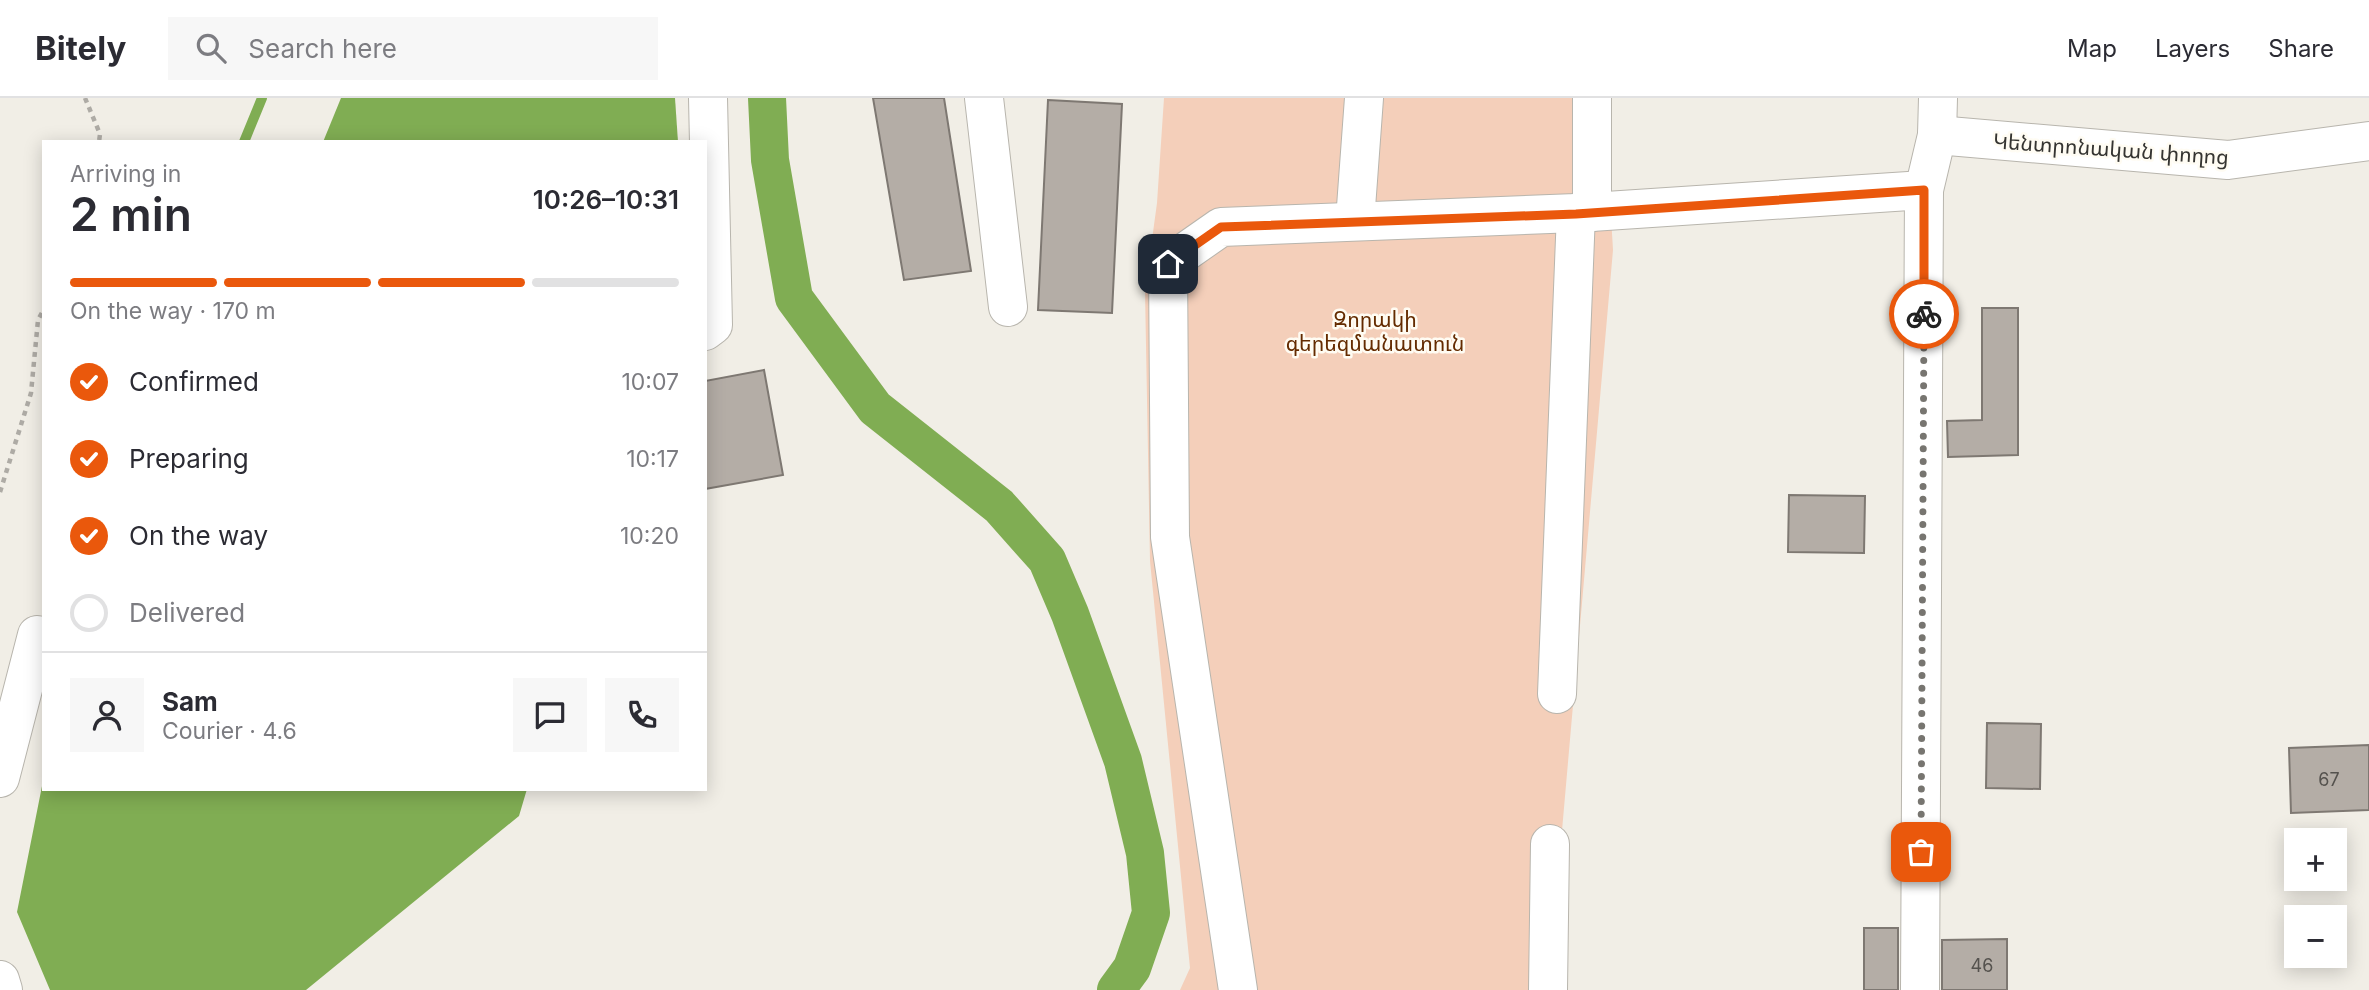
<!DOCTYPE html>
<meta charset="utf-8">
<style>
:root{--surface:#fff;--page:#f7f7f7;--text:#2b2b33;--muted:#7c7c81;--line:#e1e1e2;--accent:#ea580c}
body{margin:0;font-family:Inter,"Noto Sans Armenian",sans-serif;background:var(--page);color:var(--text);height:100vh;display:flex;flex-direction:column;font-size:26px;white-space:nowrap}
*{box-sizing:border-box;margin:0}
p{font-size:23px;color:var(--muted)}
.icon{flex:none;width:38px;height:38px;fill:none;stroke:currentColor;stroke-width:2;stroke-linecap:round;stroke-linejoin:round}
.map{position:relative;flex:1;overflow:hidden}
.side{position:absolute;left:42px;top:42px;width:665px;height:651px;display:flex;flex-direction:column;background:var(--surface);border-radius:0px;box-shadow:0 4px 18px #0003}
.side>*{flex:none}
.buttons{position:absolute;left:2284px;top:730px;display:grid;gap:14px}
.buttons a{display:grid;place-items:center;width:63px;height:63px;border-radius:0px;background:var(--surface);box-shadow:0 4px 18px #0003;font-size:35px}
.pin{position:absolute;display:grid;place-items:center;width:60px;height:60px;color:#fff;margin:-30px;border-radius:14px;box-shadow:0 4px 10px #0006}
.courier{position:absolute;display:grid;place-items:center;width:70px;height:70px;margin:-35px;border:5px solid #ea580c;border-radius:50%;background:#fff;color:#222;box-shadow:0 2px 9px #0007}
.overview em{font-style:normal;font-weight:600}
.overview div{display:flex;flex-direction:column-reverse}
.overview{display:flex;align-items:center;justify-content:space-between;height:119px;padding:0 28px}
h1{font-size:46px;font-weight:600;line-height:52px}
.bar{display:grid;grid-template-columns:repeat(4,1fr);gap:10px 7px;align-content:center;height:84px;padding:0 28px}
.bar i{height:9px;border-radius:5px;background:var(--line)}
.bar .on{background:var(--accent)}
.bar p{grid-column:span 4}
.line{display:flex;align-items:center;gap:18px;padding:0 28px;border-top:2px solid var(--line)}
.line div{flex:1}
.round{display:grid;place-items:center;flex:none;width:74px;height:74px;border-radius:0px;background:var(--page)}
ol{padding:0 28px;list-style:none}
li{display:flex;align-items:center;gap:21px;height:77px}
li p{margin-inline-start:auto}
li .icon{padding:7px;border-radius:50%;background:var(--accent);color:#fff;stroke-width:4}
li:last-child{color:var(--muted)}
li i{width:38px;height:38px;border:4px solid var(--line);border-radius:50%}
header{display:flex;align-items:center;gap:42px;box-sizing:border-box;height:98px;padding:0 35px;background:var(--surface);border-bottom:2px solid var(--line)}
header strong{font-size:33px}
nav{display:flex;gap:38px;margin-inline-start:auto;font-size:24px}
.search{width:490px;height:63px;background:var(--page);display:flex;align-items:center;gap:18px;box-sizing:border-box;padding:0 24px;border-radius:0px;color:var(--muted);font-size:26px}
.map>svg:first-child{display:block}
.green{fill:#f4cfba}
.water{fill:#80ad53}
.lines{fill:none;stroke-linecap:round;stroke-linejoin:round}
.stream{stroke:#80ad53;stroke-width:10}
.canal{stroke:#80ad53;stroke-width:38}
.building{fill:#b4ada6;stroke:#7e7872;stroke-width:2}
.minor-casing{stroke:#b8b5ad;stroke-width:40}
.path{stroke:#aeaba5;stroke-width:4.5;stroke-dasharray:5 5;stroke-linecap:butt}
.minor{stroke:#fff;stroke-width:38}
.done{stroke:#777570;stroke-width:7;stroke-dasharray:0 12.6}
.route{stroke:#ea580c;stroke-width:9}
.labels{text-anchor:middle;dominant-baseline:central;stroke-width:5;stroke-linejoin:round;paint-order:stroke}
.number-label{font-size:18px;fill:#55524e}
.street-label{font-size:21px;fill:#353431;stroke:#fffcf3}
.park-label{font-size:21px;fill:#642b00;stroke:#fffcf3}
</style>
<header>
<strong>Bitely</strong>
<div class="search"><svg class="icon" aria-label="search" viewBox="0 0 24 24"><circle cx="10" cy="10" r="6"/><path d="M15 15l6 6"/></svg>Search here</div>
<nav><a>Map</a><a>Layers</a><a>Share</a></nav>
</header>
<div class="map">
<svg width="2369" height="892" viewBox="0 0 2369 892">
<rect width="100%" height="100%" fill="#f1eee6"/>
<!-- green -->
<path class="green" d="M 1164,0 L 1604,0 L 1613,152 L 1548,892 L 1180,892 L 1190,870 L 1150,463 L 1145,193 L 1157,105 Z"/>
<!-- water -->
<g class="water">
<path d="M 341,0 L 675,0 L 678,44 L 323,44 Z"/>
<path d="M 44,678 L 44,691 L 527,691 L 519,718 L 306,892 L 50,892 L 17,814 Z"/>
</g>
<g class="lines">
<!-- stream -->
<path class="stream" d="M 244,44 L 262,0"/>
<!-- canal -->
<path class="canal" d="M 767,0 L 770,62 L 794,200 L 875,310 L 999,408 L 1047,462 L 1070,516 L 1123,663 L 1145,755 L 1151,815 L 1132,870 L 1116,892"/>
</g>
<!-- building -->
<g class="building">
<path d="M 873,0 L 944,0 L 971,173 L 904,182 Z"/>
<path d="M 1048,2 L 1122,6 L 1112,215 L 1038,212 Z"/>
<path d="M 1982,210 L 2018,210 L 2018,357 L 1948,359 L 1947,323 L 1982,322 Z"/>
<path d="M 764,272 L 783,377 L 705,391 L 705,283 Z"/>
<path d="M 1789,397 L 1865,398 L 1864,455 L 1788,454 Z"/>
<path d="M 1987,625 L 2041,626 L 2040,691 L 1986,690 Z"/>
<path d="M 2369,647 L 2369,712 L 2291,715 L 2289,650 Z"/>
<rect x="1864" y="830" width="34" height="62"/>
<path d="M 2007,841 L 2007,892 L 1942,892 L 1942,842 Z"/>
</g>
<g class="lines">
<defs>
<g id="minor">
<path d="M 984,0 L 1008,209"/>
<path d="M 1937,37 L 2228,62 L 2369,43"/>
<path d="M 1592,114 L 1592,0"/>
<path d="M 1355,123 L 1364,0"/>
<path d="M 705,233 L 713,227 L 708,0"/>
<path d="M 1557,596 L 1576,115"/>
<path d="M 0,680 L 37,537"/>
<path d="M 0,882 L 3,892"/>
<path d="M 1238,892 L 1170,439 L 1168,166 L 1221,129 L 1576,115 L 1924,92"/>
<path d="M 1548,892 L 1550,746"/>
<path d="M 1920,892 L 1924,92 L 1937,37 L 1938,0"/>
</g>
</defs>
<!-- minor casing -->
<use href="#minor" class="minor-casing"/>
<!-- path -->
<g class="path">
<path d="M 85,0 L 100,36 L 99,44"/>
<path d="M 0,394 L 31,295 L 38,222 L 44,211"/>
</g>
<!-- minor -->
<use href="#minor" class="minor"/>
</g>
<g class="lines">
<!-- done -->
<path class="done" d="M 1921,754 L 1924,216"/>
<!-- route -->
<path class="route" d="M 1168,166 L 1221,129 L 1576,116 L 1924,92 L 1924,216"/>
</g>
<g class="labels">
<!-- number labels -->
<g class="number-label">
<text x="2329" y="681">67</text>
<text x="1982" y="867">46</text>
</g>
<!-- street labels -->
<g class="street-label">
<text transform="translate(2111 51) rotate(4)">Կենտրոնական փողոց</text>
</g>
<!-- park labels -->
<g class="park-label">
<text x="1375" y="221">Զորակի<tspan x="1375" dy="24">գերեզմանատուն</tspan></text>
</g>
</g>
</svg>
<div class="buttons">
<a>+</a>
<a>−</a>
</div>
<div class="pin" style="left:1921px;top:754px;background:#ea580c"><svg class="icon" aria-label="bag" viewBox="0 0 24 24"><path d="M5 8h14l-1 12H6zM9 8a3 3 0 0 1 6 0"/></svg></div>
<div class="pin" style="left:1168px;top:166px;background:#1f2937"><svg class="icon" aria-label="home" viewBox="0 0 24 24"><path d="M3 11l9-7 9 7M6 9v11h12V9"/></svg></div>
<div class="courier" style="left:1924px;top:216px"><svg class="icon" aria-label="bike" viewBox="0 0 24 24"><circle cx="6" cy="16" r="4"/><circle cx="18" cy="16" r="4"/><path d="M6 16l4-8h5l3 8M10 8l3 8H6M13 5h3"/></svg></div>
<section class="side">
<div class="overview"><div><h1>2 min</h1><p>Arriving in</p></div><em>10:26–10:31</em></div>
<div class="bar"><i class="on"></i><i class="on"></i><i class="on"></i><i></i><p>On the way · 170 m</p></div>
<ol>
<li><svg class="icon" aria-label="check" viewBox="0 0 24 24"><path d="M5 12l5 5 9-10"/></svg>Confirmed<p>10:07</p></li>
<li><svg class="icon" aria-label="check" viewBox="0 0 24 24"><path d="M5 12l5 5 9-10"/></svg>Preparing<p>10:17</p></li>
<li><svg class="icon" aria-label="check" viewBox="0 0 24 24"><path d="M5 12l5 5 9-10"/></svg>On the way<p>10:20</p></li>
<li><i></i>Delivered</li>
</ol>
<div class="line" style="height:126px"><a class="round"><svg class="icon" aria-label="person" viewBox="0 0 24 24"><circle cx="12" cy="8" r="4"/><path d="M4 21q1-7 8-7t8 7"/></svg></a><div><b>Sam</b><p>Courier · 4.6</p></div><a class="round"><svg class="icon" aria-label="chat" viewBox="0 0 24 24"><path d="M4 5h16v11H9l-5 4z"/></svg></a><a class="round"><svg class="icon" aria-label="phone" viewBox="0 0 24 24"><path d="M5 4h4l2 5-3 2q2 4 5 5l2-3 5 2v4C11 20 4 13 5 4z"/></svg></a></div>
</section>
</div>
